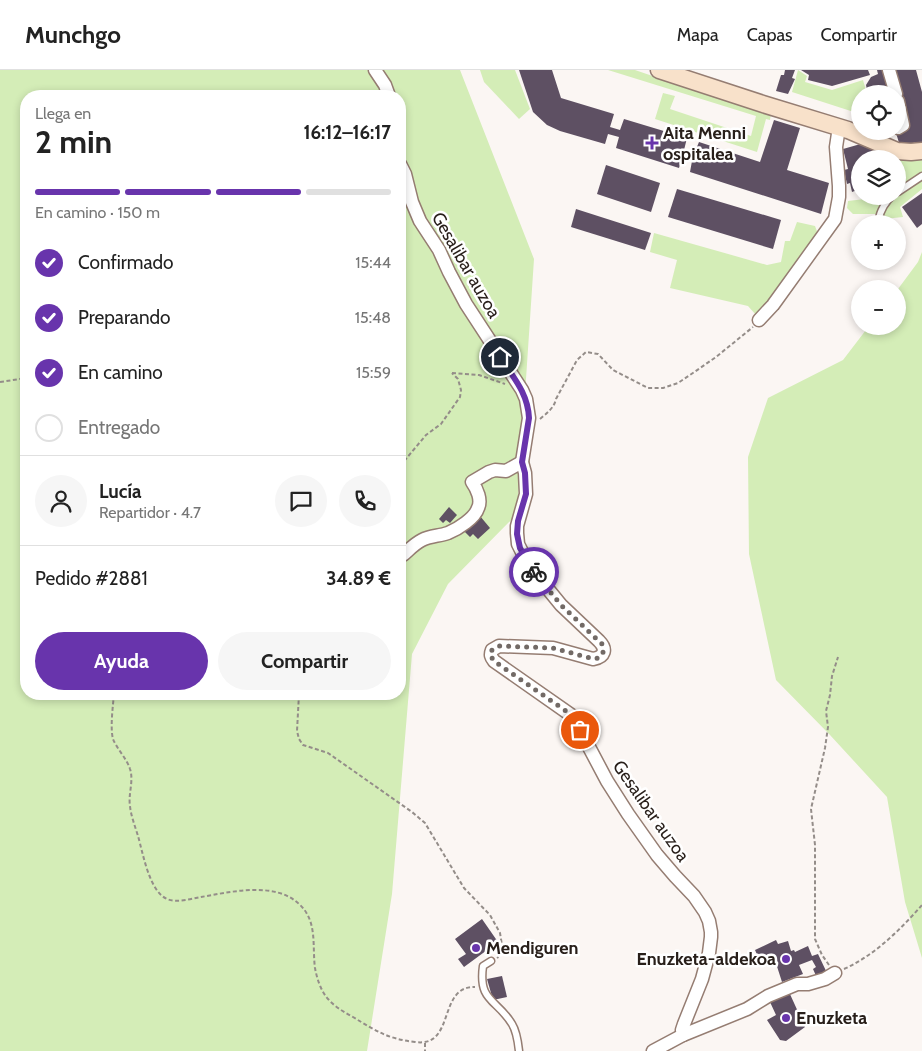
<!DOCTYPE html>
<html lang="es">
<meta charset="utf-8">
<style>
:root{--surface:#fff;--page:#f6f6f6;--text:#222;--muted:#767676;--line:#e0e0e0;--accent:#6834ac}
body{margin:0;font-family:Cabin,sans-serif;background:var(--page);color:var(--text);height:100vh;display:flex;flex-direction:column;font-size:19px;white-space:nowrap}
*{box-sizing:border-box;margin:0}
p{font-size:16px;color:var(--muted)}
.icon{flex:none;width:28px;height:28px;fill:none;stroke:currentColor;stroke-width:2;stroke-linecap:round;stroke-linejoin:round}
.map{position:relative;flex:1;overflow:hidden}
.details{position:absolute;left:20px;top:20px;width:386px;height:610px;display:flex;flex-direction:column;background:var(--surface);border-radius:20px;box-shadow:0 2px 8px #0003}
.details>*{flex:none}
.buttons{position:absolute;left:851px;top:15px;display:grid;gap:10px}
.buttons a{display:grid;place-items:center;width:55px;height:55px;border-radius:50%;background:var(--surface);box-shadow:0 2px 8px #0003;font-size:25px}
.pin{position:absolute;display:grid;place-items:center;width:42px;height:42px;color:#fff;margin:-21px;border:2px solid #fff;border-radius:50%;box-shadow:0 1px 5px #0007}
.courier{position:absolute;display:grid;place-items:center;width:50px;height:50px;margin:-25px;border:4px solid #6834ac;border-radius:50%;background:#fff;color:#222;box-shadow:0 1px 6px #0007}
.head em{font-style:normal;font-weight:700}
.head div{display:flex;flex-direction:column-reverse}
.head{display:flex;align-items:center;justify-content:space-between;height:85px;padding:0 15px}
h1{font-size:32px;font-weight:700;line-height:38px}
.bar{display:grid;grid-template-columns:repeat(4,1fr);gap:8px 5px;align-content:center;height:60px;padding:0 15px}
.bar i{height:6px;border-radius:4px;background:var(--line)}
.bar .on{background:var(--accent)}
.bar p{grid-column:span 4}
.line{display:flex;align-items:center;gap:12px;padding:0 15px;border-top:1px solid var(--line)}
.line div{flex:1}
.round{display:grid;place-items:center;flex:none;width:52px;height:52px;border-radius:26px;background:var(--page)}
ol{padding:0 15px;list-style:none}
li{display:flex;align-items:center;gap:15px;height:55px}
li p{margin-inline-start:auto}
li .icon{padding:5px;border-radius:50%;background:var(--accent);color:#fff;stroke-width:4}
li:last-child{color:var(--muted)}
li i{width:28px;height:28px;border:2px solid var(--line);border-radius:50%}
.action{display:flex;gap:10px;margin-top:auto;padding:10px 15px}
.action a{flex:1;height:58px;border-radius:30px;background:var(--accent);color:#fff;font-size:20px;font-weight:700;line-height:58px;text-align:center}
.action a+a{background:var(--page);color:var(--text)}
header{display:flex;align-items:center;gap:30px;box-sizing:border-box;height:70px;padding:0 25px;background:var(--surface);border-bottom:1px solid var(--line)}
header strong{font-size:24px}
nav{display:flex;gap:28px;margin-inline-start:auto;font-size:18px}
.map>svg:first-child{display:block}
.green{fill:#d4edb7;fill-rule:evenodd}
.building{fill:#5e5063}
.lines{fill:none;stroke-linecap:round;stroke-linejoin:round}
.service-casing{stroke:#957d72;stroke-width:9}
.minor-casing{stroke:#957d72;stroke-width:15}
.secondary-casing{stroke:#957d72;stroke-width:19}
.path{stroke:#948d89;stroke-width:2;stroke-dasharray:4 2.5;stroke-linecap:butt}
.service{stroke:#fff;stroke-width:6}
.minor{stroke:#fff;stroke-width:12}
.secondary{stroke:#f8e1ca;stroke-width:16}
.done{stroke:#726a66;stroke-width:5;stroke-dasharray:0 9}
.route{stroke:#6834ac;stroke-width:6}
.poi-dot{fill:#6834ac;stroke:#fff;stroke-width:2}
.labels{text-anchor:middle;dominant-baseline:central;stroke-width:5;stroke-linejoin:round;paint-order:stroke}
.poi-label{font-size:18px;font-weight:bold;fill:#281f1a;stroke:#fff;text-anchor:start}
.street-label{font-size:18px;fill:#281f1a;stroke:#fff}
</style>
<header>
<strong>Munchgo</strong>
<nav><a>Mapa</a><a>Capas</a><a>Compartir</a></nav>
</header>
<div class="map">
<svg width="922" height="981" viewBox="0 0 922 981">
<rect width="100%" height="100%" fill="#fbf6f3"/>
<!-- green -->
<g class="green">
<path d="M 0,0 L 460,0 L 534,189 L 517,444 L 448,514 L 412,584 L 392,824 L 367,981 L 0,981 ZM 26,26 L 400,26 L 400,624 L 26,624 Z"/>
<path d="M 480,0 L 515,0 L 530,39 L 519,49 L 484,12 Z"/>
<path d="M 608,0 L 635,0 L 711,26 L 771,44 L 770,50 L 766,49 L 757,82 L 655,49 L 663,23 L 675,26 L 670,39 L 751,66 L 756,46 Z"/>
<path d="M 798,0 L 807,6 L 805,12 L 832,20 L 863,10 L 867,24 L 860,24 L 860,44 L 792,22 Z"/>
<path d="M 898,89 L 922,89 L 922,119 L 900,137 L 903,147 L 884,149 L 880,144 L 853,144 L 847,138 L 848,131 L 873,128 L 873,126 L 898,126 Z"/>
<path d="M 797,152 L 815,156 L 818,164 L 773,225 L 756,245 L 748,236 L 670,218 L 677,190 L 650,182 L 654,163 L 767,195 L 781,192 L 785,171 L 790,171 Z"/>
<path d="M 922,182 L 922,888 L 905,832 L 887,727 L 830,665 L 776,610 L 749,484 L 748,387 L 768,328 L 843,290 L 869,256 L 898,256 L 898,219 L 918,192 Z"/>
</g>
<!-- building -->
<g class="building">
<path d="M 519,0 L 552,0 L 561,28 L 614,44 L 610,57 L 620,60 L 624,49 L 687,68 L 684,80 L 694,84 L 699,72 L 760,92 L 774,50 L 800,58 L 787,100 L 829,113 L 821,144 L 690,102 L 692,91 L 682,87 L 679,98 L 616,78 L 619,67 L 608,64 L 605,74 L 560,61 L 547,55 L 533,42 Z"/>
<path d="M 785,0 L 795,0 L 792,8 L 795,9 L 788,24 L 776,21 L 781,5 L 784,5 Z"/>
<path d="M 801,0 L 868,0 L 870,5 L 832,16 L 808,10 L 809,5 Z"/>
<path d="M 877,0 L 885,0 L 891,24 L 868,24 L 866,15 L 871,7 L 878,4 Z"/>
<path d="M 893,0 L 916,0 L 922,22 L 922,75 L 919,77 L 917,72 L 900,76 L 896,63 L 909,59 Z"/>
<path d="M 864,73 L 872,76 L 875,89 L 860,89 L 860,119 L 852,122 L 850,113 L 847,114 L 844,100 L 848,99 L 843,79 Z"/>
<path d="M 606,95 L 660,113 L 651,142 L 597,124 Z"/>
<path d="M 677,119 L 781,150 L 773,179 L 668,147 Z"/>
<path d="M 922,123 L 922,154 L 917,158 L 902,137 Z"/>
<path d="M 576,139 L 651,163 L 645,180 L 571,157 Z"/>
<path d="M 449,437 L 457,445 L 450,453 L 446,450 L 443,453 L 439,449 Z"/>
<path d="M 480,446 L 490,458 L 478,469 L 473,464 L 470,467 L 464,461 Z"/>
<path d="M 482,849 L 498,872 L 464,897 L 458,889 L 466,884 L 455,869 Z"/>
<path d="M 776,870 L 778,874 L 788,871 L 791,881 L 794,880 L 795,882 L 808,876 L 812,886 L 818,884 L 827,903 L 817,908 L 813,899 L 816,897 L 812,890 L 799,895 L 803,904 L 782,912 L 773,884 L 759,889 L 755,880 Z"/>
<path d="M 502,906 L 507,927 L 493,930 L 487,909 Z"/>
<path d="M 789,922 L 805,957 L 786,971 L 780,970 L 767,950 L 776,945 L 770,932 Z"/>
</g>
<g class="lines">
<defs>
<g id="service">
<path d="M 898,122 L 922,106"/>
<path d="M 879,149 C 880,141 886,131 892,126"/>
<path d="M 491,891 L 483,896 C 478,932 497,929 512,954 C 517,962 518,972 519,981"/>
</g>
<g id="minor">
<path d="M 375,0 L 385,15 L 389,26"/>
<path d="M 889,0 L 896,24"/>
<path d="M 898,31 L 903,55 L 898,58"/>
<path d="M 400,94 L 405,104 L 412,132 L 420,151 L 439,180 L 449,202 L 466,234 L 522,320 L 526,329 L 529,348 L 522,392 L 525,403 L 526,424 L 517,456 L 517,463 L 518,474 L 527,492 L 543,513 L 561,535 L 599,571 C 607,579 605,587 593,589 L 553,578 L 499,576 L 492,580 C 490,585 491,587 494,591 L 571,645 L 580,660 L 607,711 L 628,744 L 657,785 L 675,806 L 694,826 L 705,842 L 709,851 L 711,862 L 711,867 L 709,883 L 702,909 L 684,954 L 682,960 L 683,965"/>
<path d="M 759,250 L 773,235 L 835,149 L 839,127 L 839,116 L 836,77 L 839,57"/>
<path d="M 403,485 C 409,480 414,474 422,470 C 430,466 439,466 448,463 C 458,459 475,448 478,438 C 482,430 477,419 472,412 L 489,402 L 495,400 L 506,401 L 522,392"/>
<path d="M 653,981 L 683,965 L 747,939 L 768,926 L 797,914 L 808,914 L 825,909 L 835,903"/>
</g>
<path id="secondary" d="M 659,0 L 763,34 L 848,60 L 897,81 L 911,82 L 922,81"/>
</defs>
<!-- service casing -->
<use href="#service" class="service-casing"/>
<!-- minor casing -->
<use href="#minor" class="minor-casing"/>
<!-- secondary casing -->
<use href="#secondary" class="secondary-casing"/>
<!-- path -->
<g class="path">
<path d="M 452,303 L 479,305 L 505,314"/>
<path d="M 0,312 L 26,308"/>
<path d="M 540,349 C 547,343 554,338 556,329 L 577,290 L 586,282 L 598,284 L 613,300 L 648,318 L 663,318 L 678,313 L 690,305 L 716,287 L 753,257"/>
<path d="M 400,396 L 426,365 L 441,354 L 460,327 L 461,320 L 458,309 L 452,303"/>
<path d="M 114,624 C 113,635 110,658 113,669 C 117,679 127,689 130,699 C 134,711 128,724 130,736 C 131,746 135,756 138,766 C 143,783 149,821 167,829 C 177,833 190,829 201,827 C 230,822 275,811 299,834 C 318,851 312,876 315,898 C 317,909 321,921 328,929 C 335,937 344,942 353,947 C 376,961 388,969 415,972 C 456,978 437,916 475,917"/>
<path d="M 299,624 L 297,661 L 299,669 L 303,675 L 328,683 L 412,742 L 425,753 L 464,818 L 490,845 L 500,863 L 502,875 L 500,886 L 497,888"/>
<path d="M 829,895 L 822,885 L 815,869 L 815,775 L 811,739 L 825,678 L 828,657 L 826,641 L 830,625 L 832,606 L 838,587"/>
<path d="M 844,899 C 875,885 900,860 922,835"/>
<path d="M 425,973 L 425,981"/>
</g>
<!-- service -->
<use href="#service" class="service"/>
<!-- minor -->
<use href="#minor" class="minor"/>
<!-- secondary -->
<use href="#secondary" class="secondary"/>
</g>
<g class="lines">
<!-- done -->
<path class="done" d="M 534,502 L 561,535 L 603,575 L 603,584 L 598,588 L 594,589 L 553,578 L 499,576 L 492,580 L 490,585 L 494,591 L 566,641 L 571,645 L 580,660"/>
<!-- route -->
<path class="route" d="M 500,287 C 513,307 528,323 529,348 L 522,392 L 525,403 L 526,424 L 518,451 L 517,464 L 520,478 L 534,502"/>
</g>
<!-- markers -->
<g class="poi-dot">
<path d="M649.5 65.5h5v5h5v5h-5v5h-5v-5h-5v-5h5z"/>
<circle cx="476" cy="878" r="5"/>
<circle cx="786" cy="889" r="5"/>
<circle cx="786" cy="948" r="5"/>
</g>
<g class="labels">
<!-- poi labels -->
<g class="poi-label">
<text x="663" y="63">Aita Menni<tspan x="663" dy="21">ospitalea</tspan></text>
<text x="486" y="878">Mendiguren</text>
<text x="776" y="889" text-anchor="end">Enuzketa-aldekoa</text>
<text x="796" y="948">Enuzketa</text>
</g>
<!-- street labels -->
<g class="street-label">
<text transform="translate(466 195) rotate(60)">Gesalibar auzoa</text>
<text transform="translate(651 741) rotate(55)">Gesalibar auzoa</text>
</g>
</g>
</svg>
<div class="buttons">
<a><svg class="icon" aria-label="locate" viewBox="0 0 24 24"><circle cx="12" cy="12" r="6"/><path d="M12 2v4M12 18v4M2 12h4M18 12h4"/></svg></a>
<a><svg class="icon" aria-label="layers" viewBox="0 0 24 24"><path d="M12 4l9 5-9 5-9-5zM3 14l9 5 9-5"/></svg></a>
<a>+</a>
<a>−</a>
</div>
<div class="pin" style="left:580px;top:660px;background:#ea580c"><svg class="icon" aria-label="bag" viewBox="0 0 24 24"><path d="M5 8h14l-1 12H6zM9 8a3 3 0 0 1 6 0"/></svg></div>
<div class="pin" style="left:500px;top:287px;background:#1f2937"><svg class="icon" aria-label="home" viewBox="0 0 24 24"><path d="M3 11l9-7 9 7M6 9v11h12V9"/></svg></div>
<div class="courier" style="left:534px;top:502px"><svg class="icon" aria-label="bike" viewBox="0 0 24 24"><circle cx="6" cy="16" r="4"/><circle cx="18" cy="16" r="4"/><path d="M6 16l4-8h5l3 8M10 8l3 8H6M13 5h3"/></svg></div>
<section class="details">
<div class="head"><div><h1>2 min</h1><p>Llega en</p></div><em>16:12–16:17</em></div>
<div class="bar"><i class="on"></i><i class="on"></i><i class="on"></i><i></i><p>En camino · 150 m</p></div>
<ol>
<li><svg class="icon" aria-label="check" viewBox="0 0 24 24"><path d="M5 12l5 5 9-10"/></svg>Confirmado<p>15:44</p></li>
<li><svg class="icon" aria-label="check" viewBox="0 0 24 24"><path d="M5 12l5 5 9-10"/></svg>Preparando<p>15:48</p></li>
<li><svg class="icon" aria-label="check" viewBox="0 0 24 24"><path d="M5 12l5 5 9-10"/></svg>En camino<p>15:59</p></li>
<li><i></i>Entregado</li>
</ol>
<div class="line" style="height:90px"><a class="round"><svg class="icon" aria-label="person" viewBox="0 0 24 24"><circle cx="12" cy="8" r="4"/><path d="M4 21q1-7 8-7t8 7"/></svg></a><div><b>Lucía</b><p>Repartidor · 4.7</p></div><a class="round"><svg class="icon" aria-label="chat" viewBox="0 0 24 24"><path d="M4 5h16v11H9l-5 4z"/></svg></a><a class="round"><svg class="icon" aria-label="phone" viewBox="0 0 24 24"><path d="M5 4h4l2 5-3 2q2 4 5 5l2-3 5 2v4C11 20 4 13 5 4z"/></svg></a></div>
<div class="line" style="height:65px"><div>Pedido #2881</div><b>34.89 €</b></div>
<div class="action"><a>Ayuda</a><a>Compartir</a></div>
</section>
</div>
